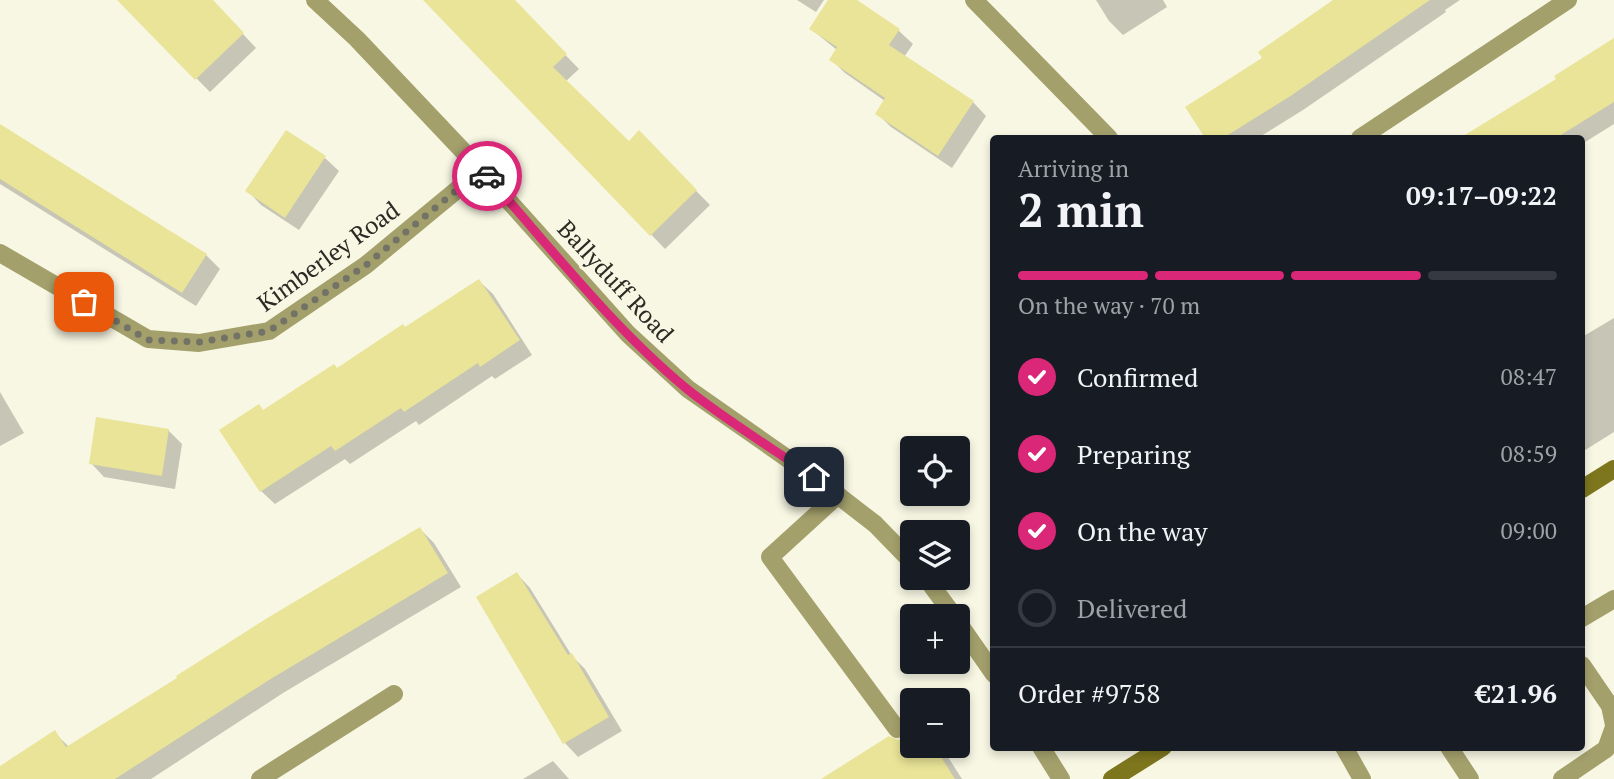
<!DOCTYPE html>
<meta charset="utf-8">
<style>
:root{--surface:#171b24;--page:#242831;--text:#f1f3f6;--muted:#9ea1a6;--line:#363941;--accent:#db2777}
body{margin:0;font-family:"PT Serif",serif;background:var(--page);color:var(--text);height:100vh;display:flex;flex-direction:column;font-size:26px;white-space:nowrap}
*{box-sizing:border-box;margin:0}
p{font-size:23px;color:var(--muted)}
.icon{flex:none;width:38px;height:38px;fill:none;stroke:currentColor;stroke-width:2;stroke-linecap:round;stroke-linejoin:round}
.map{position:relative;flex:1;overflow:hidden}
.drawer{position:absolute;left:990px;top:135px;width:595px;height:616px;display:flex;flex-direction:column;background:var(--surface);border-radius:7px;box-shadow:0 4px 10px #0003}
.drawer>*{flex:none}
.buttons{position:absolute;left:900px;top:436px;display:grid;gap:14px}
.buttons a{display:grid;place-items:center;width:70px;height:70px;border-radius:7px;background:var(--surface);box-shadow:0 4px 10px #0003;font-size:35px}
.pin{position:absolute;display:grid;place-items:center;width:60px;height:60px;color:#fff;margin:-30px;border-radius:14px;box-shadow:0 4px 10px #0006}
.courier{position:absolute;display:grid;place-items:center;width:70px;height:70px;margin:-35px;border:5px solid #db2777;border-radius:50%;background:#fff;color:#222;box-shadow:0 2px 9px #0007}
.summary em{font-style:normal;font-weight:600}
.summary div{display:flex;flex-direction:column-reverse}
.summary{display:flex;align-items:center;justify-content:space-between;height:119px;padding:0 28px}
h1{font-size:46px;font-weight:600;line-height:52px}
.bar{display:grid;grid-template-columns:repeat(4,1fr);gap:10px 7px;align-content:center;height:84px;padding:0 28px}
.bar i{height:9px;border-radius:5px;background:var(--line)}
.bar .on{background:var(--accent)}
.bar p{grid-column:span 4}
.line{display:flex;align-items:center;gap:18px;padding:0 28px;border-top:2px solid var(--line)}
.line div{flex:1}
ol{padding:0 28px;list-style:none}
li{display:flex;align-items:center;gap:21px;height:77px}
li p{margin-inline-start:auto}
li .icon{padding:7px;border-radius:50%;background:var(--accent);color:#fff;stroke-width:4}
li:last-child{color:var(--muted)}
li i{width:38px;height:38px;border:4px solid var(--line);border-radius:50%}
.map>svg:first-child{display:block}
.shadow{fill:#0003}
.building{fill:#e9e497}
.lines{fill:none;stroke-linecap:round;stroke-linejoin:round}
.lane{stroke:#a4a06c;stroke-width:18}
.street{stroke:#a4a06c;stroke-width:18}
.secondary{stroke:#7e761d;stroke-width:18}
.done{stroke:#737267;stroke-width:7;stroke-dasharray:0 12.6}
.route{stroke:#db2777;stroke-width:9}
.labels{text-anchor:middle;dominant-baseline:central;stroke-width:7;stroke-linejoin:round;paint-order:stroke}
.street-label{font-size:24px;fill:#2b2b24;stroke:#f8f7e4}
</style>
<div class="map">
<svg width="1614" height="779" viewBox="0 0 1614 779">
<rect width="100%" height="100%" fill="#f8f7e4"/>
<!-- shadow -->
<g class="shadow">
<path d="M 119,0 L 205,0 L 229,19 L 256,48 L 210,92 Z"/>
<path d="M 426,0 L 489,0 L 542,31 L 579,69 L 565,82 L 629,143 L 639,133 L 710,205 L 665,249 Z"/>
<path d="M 797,0 L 824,0 L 816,12 Z"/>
<path d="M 830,0 L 854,0 L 899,31 L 913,44 L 904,57 L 973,102 L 986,116 L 952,168 L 891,127 L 877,113 L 885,101 L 845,73 L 831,59 L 837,50 L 811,29 Z"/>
<path d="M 1096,0 L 1163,0 L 1167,7 L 1123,35 L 1109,21 Z"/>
<path d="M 1349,0 L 1460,0 L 1445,10 L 1446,12 L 1303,110 L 1258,138 L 1207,138 L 1188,108 Z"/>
<path d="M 1614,39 L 1614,124 L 1582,144 L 1582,138 L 1467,138 L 1466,137 L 1558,79 Z"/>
<path d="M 0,126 L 206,255 L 220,269 L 196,306 L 0,184 Z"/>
<path d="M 325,158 L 339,171 L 299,230 L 261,205 L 248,191 Z"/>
<path d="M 479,281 L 493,294 L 532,355 L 495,379 L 492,376 L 419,425 L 416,421 L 350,464 L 345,459 L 275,504 L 261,491 L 264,411 L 406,329 Z"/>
<path d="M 1614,318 L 1614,432 L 1582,452 L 1582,337 Z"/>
<path d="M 0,392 L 24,433 L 0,446 Z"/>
<path d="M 168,430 L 182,444 L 175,489 L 104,477 L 91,463 Z"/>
<path d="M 420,529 L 434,543 L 461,587 L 283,693 L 151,779 L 0,779 L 0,768 L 55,733 L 69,747 Z"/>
<path d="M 517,574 L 530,588 L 572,656 L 585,669 L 622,731 L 578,757 L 565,743 Z"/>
<path d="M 912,746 L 941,746 L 962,779 L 858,779 Z"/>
<path d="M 553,761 L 569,779 L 523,779 Z"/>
</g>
<!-- building -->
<g class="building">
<path d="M 117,0 L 213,0 L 244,33 L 195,80 Z"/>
<path d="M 423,0 L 515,0 L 567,54 L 553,67 L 629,141 L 639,130 L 697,190 L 650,236 Z"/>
<path d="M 828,0 L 857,0 L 900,29 L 889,45 L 974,101 L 938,156 L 875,114 L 885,98 L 829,60 L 837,47 L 809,29 Z"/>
<path d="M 1333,0 L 1430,0 L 1289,97 L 1223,138 L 1205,138 L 1185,107 L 1262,58 L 1258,52 Z"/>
<path d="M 1614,38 L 1614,102 L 1556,138 L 1460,138 L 1556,79 L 1554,76 Z"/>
<path d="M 0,124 L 207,254 L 182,293 L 0,179 Z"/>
<path d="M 286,130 L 326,156 L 285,218 L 245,191 Z"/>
<path d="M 479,279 L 520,340 L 480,367 L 478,363 L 404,412 L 401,408 L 335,451 L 331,446 L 260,492 L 219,430 L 259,404 L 263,410 L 334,364 L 337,368 L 403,324 L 405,327 Z"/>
<path d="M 96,417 L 169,429 L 162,476 L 89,464 Z"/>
<path d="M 420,527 L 448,573 L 269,680 L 115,779 L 0,779 L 0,766 L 55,730 L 66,747 L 177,678 L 176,676 L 269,617 Z"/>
<path d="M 517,572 L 568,655 L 572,653 L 609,717 L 563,744 L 476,597 Z"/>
<path d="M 912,722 L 912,746 L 934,746 L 955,779 L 821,779 L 889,736 L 898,740 L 903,738 L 908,733 L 907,725 Z"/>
</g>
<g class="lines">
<!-- lane -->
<g class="lane">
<path d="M 838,495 L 770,557 L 897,729"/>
<path d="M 1582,618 L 1614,599"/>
<path d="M 1582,665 L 1610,706 L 1614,725"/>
<path d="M 1449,747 L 1470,779"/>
<path d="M 1562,779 L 1606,749 L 1614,727"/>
</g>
<!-- street -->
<g class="street">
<path d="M 315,0 L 357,39 L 481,170 L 628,334 L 688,389 L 814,477 L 875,524 L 912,562"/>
<path d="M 974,0 L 1109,138"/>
<path d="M 1360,138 L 1568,0"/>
<path d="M 0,253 L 148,339 L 199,343 L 269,331 L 366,265 L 481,170"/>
<path d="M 926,578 L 954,616"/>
<path d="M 957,621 L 994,674"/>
<path d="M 1041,747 L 1061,779"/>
<path d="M 1344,747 L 1362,779"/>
<path d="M 260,779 L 394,694"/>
</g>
<!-- secondary -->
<g class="secondary">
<path d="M 1582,489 L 1614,469"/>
<path d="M 1112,779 L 1163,747"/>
</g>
</g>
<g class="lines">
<!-- done -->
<path class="done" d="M 84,302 L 148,340 L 199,342 L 269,331 L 366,265 L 481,170 L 487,176"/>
<!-- route -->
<path class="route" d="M 487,176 C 551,248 612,327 687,389 C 727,421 772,448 814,477"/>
</g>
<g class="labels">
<!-- street labels -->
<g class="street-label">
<text transform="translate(328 256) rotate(-36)">Kimberley Road</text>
<text transform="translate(616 281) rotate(47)">Ballyduff Road</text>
</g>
</g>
</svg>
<div class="buttons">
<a><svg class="icon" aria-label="locate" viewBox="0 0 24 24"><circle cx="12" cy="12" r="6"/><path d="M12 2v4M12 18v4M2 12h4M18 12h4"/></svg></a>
<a><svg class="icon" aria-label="layers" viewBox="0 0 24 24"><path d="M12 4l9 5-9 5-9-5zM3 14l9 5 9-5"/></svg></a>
<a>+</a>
<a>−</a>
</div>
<div class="pin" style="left:84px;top:302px;background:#ea580c"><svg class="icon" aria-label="bag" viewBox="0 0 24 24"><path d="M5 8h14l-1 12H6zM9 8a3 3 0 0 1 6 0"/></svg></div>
<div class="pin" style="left:814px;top:477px;background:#1f2937"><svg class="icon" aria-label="home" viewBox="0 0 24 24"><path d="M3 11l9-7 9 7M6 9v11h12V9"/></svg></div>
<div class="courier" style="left:487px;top:176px"><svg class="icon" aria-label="car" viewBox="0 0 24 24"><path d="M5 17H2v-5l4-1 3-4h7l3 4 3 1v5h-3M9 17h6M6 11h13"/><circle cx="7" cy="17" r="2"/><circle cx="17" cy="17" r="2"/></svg></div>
<section class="drawer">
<div class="summary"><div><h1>2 min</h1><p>Arriving in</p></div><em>09:17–09:22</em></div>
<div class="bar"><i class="on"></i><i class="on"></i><i class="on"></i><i></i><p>On the way · 70 m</p></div>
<ol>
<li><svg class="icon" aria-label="check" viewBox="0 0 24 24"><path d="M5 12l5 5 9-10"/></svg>Confirmed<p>08:47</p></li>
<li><svg class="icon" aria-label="check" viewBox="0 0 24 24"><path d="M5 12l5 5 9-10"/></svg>Preparing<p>08:59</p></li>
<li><svg class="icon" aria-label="check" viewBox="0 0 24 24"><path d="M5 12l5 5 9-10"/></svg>On the way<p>09:00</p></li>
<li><i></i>Delivered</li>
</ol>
<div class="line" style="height:91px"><div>Order #9758</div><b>€21.96</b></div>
</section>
</div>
